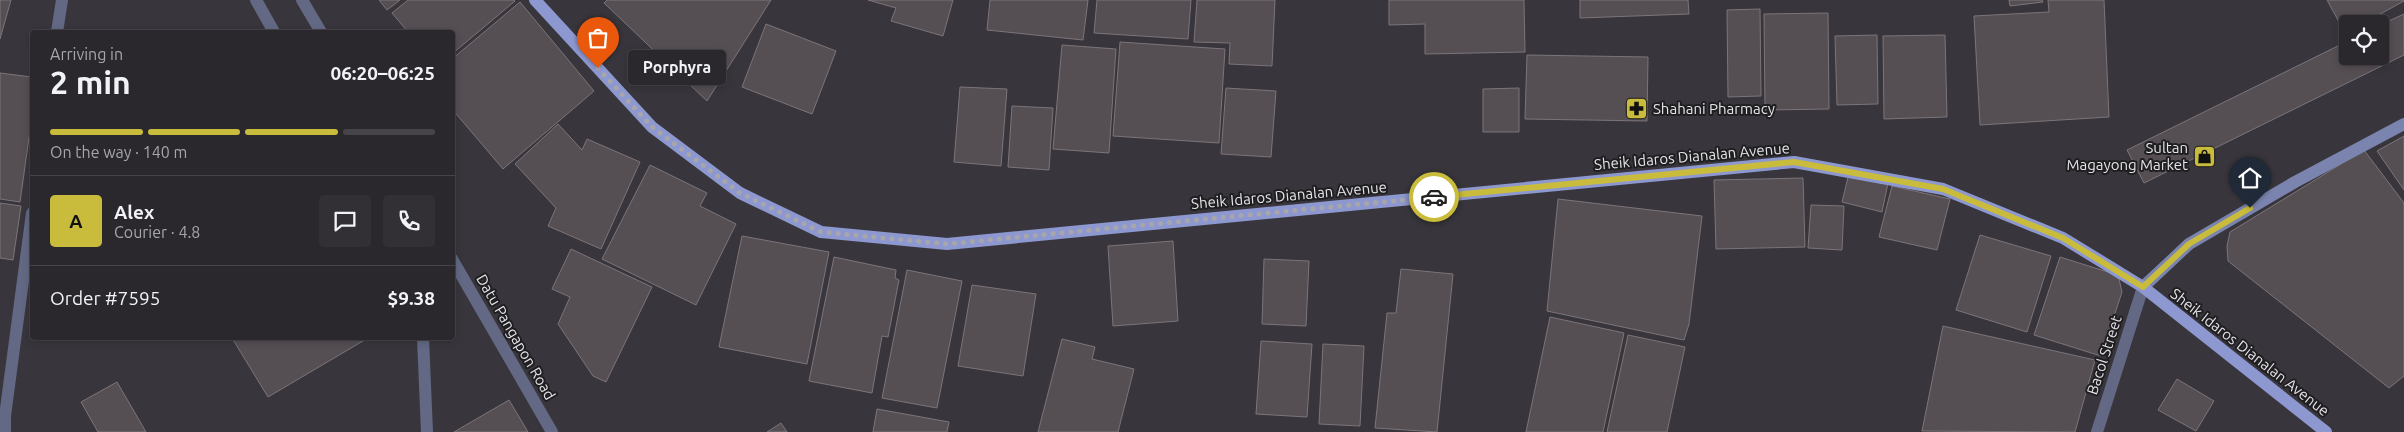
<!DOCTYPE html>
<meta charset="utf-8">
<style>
:root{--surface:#2a282d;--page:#323035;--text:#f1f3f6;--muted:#a5a6aa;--line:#464449;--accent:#c9bb3b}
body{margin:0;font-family:Ubuntu,sans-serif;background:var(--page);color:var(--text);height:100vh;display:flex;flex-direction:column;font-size:19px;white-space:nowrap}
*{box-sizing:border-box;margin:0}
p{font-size:16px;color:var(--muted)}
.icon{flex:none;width:28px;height:28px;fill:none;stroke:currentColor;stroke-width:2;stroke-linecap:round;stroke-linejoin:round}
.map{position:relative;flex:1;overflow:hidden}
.side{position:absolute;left:30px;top:30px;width:425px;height:310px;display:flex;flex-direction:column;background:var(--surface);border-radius:5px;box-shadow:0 2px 8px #0003,0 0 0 1px var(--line)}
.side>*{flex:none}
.tools{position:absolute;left:2339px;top:15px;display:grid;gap:10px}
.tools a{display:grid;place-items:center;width:50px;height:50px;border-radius:5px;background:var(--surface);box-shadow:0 2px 8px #0003,0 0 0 1px var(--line);font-size:25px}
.pin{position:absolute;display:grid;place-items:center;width:42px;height:42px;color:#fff;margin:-51px -21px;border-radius:50% 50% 50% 0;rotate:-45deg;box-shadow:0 0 5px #0007}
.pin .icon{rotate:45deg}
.courier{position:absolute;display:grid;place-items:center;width:50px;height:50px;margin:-25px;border:4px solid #c9bb3b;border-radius:50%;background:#fff;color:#222;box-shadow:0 1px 6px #0007}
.bubble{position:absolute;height:35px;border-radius:5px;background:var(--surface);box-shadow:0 2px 8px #0003,0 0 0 1px var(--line);font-size:16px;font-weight:700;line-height:35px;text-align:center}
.summary em{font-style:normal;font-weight:700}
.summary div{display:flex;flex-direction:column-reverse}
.summary{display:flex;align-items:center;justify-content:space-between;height:85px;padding:0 20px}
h1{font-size:32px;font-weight:700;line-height:38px}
.bar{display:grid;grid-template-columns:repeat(4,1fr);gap:8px 5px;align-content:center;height:60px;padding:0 20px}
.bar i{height:6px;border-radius:4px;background:var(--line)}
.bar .on{background:var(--accent)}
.bar p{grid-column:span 4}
.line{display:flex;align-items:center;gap:12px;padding:0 20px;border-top:1px solid var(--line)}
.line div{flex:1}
.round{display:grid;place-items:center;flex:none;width:52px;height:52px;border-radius:5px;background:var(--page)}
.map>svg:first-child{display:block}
.building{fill:#554f53;stroke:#7c7479}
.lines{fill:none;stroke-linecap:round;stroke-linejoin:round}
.service{stroke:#636984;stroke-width:12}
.minor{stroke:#636984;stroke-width:12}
.secondary{stroke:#7a84af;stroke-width:12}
.primary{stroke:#8d98d0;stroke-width:12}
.done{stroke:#a8a6ab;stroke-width:5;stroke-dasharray:0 9}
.route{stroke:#c9bb3b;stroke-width:6}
.labels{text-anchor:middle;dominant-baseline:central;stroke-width:4;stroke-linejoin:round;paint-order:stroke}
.poi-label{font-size:15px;fill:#e5e3e7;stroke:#1f1e21;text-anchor:start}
.street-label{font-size:15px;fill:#e5e3e7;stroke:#1f1e21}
</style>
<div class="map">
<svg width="2404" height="432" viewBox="0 0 2404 432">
<rect width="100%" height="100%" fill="#38363c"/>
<!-- building -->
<g class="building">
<path d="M 0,0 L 11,0 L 0,39 Z"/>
<path d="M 379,0 L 400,0 L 387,10 Z"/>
<path d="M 408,0 L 514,0 L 515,1 L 452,54 L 452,32 L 408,32 L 392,13 Z"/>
<path d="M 607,0 L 771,0 L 707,101 L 604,3 Z"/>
<path d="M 868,0 L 953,0 L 943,36 L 891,21 L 896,8 Z"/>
<path d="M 990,0 L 1088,0 L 1083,40 L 987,30 Z"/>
<path d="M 1097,0 L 1191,0 L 1188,39 L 1094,33 Z"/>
<path d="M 1197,0 L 1275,0 L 1272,66 L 1229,64 L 1230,43 L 1194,42 Z"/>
<path d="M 1389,0 L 1524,0 L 1525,52 L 1425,54 L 1425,24 L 1389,25 Z"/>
<path d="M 1580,0 L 1688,0 L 1689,14 L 1580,18 Z"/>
<path d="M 2009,0 L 2042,0 L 2043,2 L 2010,6 Z"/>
<path d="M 2048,0 L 2104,0 L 2109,117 L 1980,125 L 1974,16 L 2049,12 Z"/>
<path d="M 2327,0 L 2404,0 L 2404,1 L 2362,24 L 2348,24 L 2348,32 L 2345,33 Z"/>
<path d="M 520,2 L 594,91 L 503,169 L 452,109 L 452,59 Z"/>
<path d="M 1760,9 L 1761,96 L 1728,97 L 1727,10 Z"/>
<path d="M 1828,13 L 1829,109 L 1765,110 L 1764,14 Z"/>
<path d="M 2404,14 L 2404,55 L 2144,183 L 2127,150 L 2348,41 L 2348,56 L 2380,56 L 2380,25 Z"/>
<path d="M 766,24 L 836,51 L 812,114 L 742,87 Z"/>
<path d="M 1877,35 L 1878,104 L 1837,105 L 1835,36 Z"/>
<path d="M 1945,35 L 1947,117 L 1884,119 L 1883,36 Z"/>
<path d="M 1120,42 L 1225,49 L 1219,143 L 1113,136 Z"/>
<path d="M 1062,45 L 1116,49 L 1109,153 L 1053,149 Z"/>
<path d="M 1527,55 L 1648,57 L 1647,121 L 1525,119 Z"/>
<path d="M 0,73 L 32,77 L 32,116 L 20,202 L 0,199 Z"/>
<path d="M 960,87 L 1007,89 L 1001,166 L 954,162 Z"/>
<path d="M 1226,88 L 1276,91 L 1271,157 L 1221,154 Z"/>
<path d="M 1519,88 L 1519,132 L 1483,132 L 1483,89 Z"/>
<path d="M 1012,106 L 1053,108 L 1049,170 L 1008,167 Z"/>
<path d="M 558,124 L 582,150 L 587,139 L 640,162 L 601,249 L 548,226 L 556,208 L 515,164 Z"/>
<path d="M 2404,136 L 2404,190 L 2377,151 Z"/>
<path d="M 2364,150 L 2404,203 L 2404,376 L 2389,388 L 2228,261 L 2227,246 L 2230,232 Z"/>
<path d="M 650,165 L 707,193 L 700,206 L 736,224 L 696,305 L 602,259 Z"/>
<path d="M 1849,173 L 1888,183 L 1882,212 L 1842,202 Z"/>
<path d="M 1803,178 L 1805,247 L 1716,249 L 1714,180 Z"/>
<path d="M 1892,186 L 1950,199 L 1937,250 L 1879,237 Z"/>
<path d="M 1558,199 L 1702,216 L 1689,324 L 1684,340 L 1547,311 Z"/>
<path d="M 0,203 L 21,206 L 13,260 L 0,258 Z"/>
<path d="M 1811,205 L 1844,206 L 1842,250 L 1808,248 Z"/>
<path d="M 1980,235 L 2051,256 L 2027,332 L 1956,310 Z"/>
<path d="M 742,236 L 829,252 L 807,364 L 719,347 Z"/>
<path d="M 1173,241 L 1178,321 L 1113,326 L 1108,246 Z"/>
<path d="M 571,249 L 652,287 L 606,382 L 593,376 L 558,324 L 570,297 L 552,289 Z"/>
<path d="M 834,257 L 896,270 L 895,278 L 899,280 L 888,337 L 882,336 L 872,393 L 809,381 Z"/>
<path d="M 2060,257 L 2111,273 L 2119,279 L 2122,292 L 2101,356 L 2034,335 Z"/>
<path d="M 1264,259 L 1309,261 L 1306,326 L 1262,324 Z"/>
<path d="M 1401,269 L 1453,274 L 1437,432 L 1375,428 L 1387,313 L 1396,313 Z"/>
<path d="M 907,270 L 962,281 L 937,408 L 882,398 Z"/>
<path d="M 972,285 L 1036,294 L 1023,376 L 958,366 Z"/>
<path d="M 1550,317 L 1624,333 L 1603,432 L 1526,432 Z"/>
<path d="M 1943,326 L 2095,360 L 2075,432 L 1922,431 Z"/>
<path d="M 1628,335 L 1685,347 L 1667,432 L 1607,432 Z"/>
<path d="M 232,338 L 368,338 L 268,397 Z"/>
<path d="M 1062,339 L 1095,347 L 1092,359 L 1134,369 L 1118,432 L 1038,432 Z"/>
<path d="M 1261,341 L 1312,344 L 1307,417 L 1256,414 Z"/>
<path d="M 1323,344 L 1364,346 L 1360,426 L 1319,424 Z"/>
<path d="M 2177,379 L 2214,401 L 2196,431 L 2158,410 Z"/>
<path d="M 117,382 L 146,432 L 98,432 L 81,402 Z"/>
<path d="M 509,400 L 528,432 L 454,432 Z"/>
<path d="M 877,409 L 949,422 L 947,432 L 873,432 Z"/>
<path d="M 781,423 L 787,432 L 767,432 Z"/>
</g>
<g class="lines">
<!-- service -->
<g class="service">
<path d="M 256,0 L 274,32"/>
<path d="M 423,338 L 427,432"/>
</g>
<!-- minor -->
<g class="minor">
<path d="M 302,0 L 321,32"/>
<path d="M 57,32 L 62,0"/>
<path d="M 452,259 L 552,432"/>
<path d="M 5,432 L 5,416 L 32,213"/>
<path d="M 2097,432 L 2143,287"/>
</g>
<!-- secondary -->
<path class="secondary" d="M 2143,287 L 2189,244 L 2295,182 L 2404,124"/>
<!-- primary -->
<path class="primary" d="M 535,0 L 652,127 L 740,193 L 821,232 L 947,244 L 1794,162 L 1943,189 L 2063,238 L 2143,287 L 2326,432"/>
</g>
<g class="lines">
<!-- done -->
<path class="done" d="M 598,68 L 652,127 L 740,193 L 821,232 L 947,244 L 1434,197"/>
<!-- route -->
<path class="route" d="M 1434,197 L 1794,162 L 1943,189 L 2063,238 L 2143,287 L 2189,244 L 2250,208"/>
</g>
<!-- icons -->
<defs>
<symbol id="pharmacy-square" viewBox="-11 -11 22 22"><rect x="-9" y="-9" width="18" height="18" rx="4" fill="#c9bb3b" stroke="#1f1e21"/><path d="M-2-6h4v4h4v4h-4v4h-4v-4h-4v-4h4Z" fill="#111"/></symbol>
<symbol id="shop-square" viewBox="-11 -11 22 22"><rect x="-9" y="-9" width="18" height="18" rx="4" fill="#c9bb3b" stroke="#1f1e21"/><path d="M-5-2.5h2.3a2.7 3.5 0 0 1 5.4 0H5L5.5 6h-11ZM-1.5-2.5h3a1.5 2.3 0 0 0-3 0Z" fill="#111"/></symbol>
</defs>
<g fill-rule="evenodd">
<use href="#pharmacy-square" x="1624" y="96" width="25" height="25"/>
<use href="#shop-square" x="2192" y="144" width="25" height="25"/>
</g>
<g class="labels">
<!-- poi labels -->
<g class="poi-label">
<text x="1653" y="108">Shahani Pharmacy</text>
<text x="2188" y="147" text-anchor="end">Sultan<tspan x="2188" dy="17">Magayong Market</tspan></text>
</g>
<!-- street labels -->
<g class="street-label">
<text transform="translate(1692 156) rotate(-5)">Sheik Idaros Dianalan Avenue</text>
<text transform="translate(1289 195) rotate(-5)">Sheik Idaros Dianalan Avenue</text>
<text transform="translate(516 337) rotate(60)">Datu Pangapon Road</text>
<text transform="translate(2250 352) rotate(38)">Sheik Idaros Dianalan Avenue</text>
<text transform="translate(2104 355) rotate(-72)">Bacol Street</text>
</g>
</g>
</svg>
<div class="tools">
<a><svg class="icon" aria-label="locate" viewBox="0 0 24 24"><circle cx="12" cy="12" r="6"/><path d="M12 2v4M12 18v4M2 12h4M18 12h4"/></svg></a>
</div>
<div class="pin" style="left:598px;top:68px;background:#ea580c"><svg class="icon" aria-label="bag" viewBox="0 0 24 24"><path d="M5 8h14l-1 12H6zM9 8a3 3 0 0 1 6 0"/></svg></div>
<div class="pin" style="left:2250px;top:208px;background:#1f2937"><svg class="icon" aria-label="home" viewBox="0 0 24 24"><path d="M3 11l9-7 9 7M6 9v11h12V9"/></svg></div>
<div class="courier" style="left:1434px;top:197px"><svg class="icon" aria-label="car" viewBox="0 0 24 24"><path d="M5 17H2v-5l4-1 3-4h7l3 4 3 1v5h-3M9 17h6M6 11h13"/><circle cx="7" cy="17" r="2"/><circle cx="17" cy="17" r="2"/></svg></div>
<div class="bubble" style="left:628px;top:50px;width:98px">Porphyra</div>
<section class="side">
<div class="summary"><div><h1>2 min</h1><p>Arriving in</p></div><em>06:20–06:25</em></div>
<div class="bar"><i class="on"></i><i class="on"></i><i class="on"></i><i></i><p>On the way · 140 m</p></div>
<div class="line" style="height:90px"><b class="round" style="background:var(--accent);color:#111">A</b><div><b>Alex</b><p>Courier · 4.8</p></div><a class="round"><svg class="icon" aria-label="chat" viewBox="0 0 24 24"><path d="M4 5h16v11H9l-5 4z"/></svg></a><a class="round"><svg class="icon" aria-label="phone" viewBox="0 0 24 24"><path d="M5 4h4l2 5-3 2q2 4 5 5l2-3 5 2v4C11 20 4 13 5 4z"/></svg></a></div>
<div class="line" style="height:65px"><div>Order #7595</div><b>$9.38</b></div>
</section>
</div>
